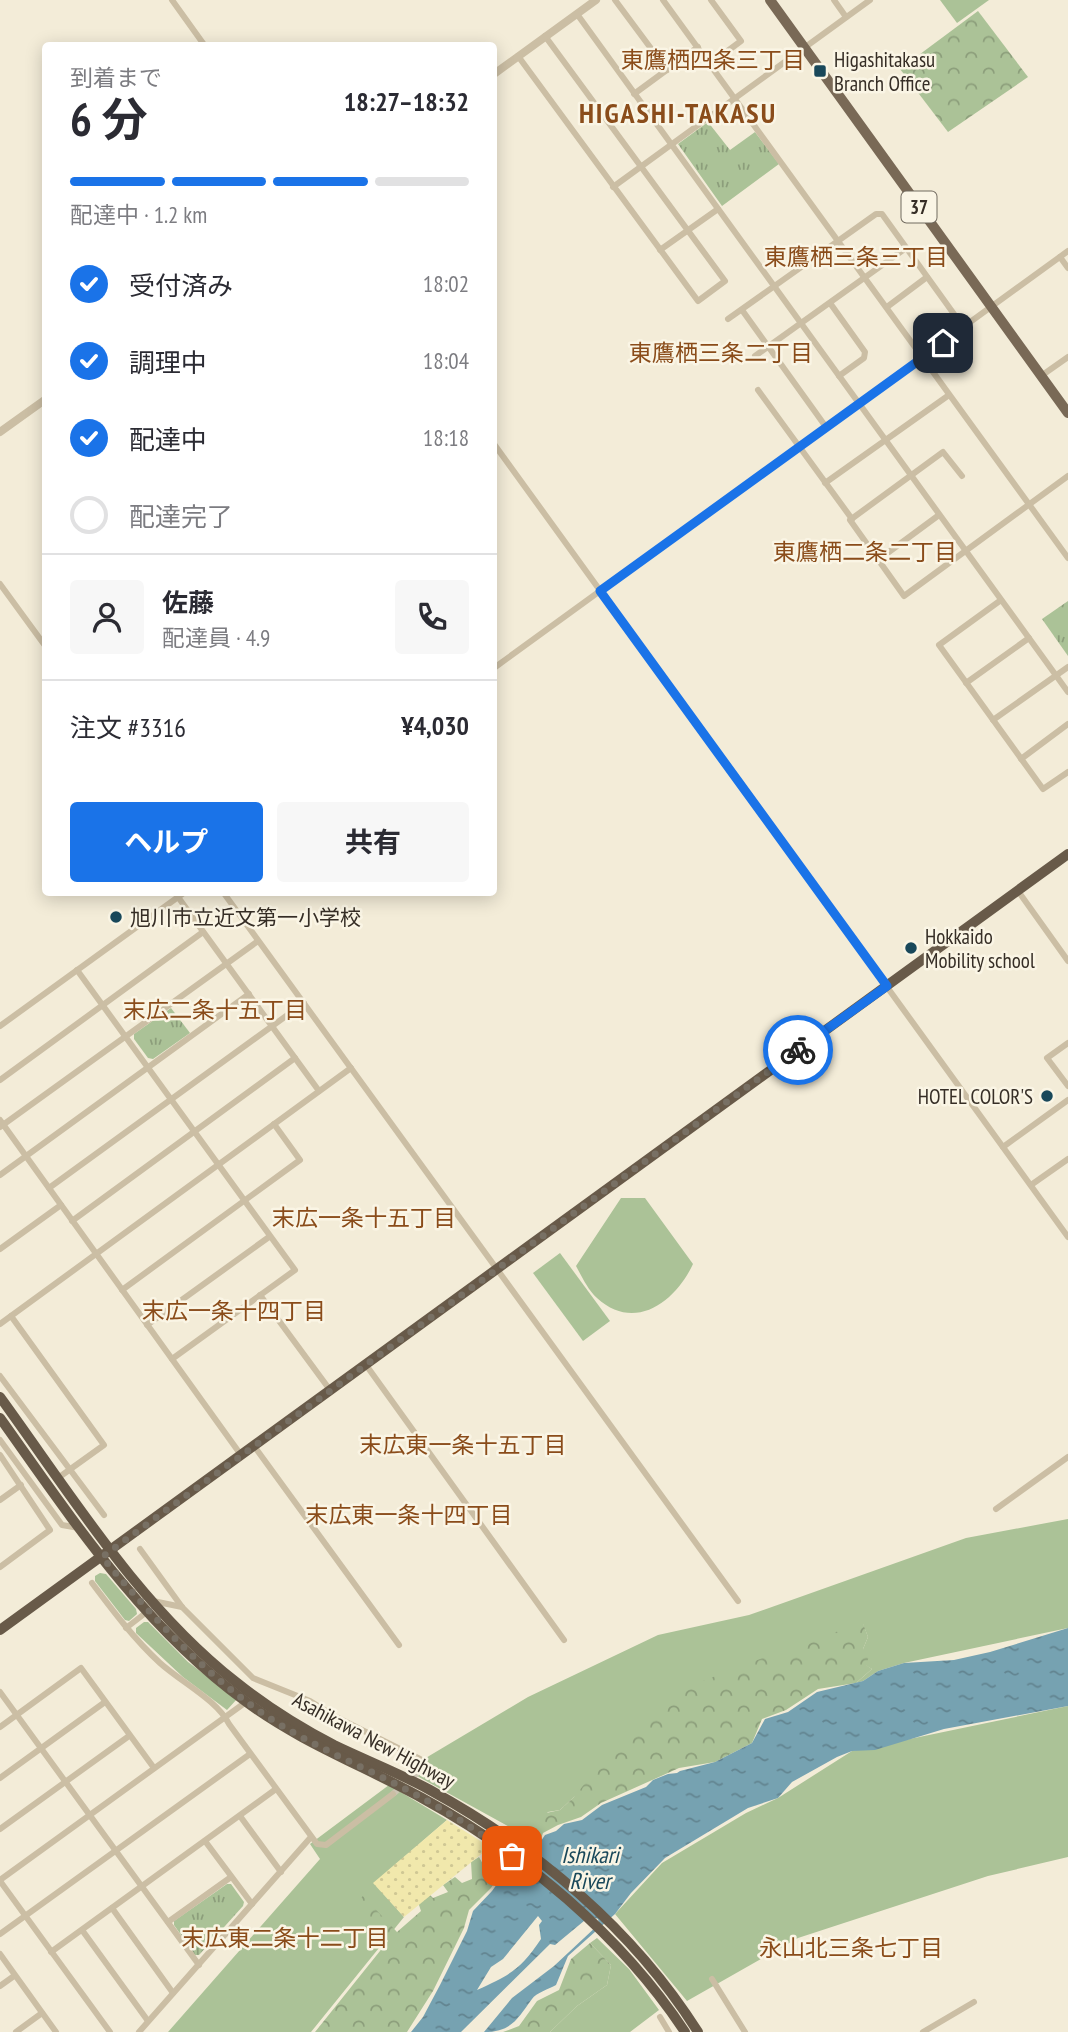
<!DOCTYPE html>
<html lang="ja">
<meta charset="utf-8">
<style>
:root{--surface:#fff;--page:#f7f7f7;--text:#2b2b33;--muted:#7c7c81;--line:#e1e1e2;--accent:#1a73e8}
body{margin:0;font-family:"PT Sans Narrow","Noto Sans JP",sans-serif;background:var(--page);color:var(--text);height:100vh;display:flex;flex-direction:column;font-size:26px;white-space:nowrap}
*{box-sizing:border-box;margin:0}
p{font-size:23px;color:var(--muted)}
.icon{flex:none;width:38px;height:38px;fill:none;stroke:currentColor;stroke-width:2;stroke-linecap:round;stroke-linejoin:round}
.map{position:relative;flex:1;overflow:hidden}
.details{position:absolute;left:42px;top:42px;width:455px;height:854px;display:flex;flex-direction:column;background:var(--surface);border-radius:7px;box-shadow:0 4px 18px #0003}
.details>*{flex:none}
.pin{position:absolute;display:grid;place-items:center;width:60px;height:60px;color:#fff;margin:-30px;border-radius:14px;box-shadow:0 4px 10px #0006}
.courier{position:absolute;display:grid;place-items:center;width:70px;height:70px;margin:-35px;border:5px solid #1a73e8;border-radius:50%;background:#fff;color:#222;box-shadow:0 2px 9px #0007}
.headline em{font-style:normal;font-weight:700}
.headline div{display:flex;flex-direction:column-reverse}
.headline{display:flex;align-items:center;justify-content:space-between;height:119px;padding:0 28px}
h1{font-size:46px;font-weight:700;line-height:52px}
.bar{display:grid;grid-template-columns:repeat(4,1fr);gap:10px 7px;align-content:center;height:84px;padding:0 28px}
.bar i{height:9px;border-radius:5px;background:var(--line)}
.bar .active{background:var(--accent)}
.bar p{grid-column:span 4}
.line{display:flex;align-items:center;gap:18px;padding:0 28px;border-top:2px solid var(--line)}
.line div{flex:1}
.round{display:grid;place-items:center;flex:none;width:74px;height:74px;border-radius:7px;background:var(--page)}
ol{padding:0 28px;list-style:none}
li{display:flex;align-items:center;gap:21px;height:77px}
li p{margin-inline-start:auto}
li .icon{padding:7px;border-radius:50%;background:var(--accent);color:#fff;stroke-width:4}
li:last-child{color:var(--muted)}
li i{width:38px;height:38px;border:4px solid var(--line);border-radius:50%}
.cta{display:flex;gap:14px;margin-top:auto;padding:14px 28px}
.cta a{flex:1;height:80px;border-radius:7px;background:var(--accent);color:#fff;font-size:28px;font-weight:700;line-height:80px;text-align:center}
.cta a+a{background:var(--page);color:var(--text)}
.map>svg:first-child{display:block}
.green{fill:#abc297}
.forest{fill:url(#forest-crowns)}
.sand{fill:url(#sand-dots)}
.park{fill:url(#park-tufts)}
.water{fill:url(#water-ripples);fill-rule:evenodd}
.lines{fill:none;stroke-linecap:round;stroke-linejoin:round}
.minor-tunnel{stroke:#cdc6b4;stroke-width:6;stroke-dasharray:6 3;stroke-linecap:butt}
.minor{stroke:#cbbea4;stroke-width:6}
.tertiary{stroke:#cbbea4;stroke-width:8}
.primary{stroke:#796956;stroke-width:10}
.trunk{stroke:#685a49;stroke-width:10}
.done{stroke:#787064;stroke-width:7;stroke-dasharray:0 12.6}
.route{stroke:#1a73e8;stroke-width:9}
.poi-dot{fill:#19485a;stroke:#faf5e5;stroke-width:2.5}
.labels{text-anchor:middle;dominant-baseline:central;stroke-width:5;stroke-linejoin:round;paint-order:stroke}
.shield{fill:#faf5e5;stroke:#716a5f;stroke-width:2}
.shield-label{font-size:19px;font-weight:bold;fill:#362e26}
.poi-label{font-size:21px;fill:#362e26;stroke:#faf5e5;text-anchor:start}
.street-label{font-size:21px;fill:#362e26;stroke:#faf5e5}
.neighbourhood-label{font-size:23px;fill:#8a4c1a;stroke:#faf5e5}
.water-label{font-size:23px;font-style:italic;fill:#19485a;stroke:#faf5e5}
.district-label{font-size:28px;font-weight:bold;letter-spacing:2px;fill:#8a4c1a;stroke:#faf5e5}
</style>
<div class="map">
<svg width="1068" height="2032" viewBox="0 0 1068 2032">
<defs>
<pattern id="forest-crowns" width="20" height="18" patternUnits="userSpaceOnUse" patternTransform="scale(1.75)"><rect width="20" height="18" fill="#abc297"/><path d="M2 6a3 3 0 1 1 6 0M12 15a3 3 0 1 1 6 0" fill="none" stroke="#8c9e7b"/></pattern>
<pattern id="sand-dots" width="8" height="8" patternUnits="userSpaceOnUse" patternTransform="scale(1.75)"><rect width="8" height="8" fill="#f1e8ac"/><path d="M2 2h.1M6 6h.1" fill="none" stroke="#cfc794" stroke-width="1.8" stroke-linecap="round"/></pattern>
<pattern id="park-tufts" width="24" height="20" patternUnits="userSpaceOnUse" patternTransform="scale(1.75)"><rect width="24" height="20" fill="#abc297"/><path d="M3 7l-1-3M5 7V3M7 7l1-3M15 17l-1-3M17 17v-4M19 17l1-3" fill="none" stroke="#8c9e7b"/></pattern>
<pattern id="water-ripples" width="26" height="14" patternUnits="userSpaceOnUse" patternTransform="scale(1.75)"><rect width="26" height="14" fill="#76a2b1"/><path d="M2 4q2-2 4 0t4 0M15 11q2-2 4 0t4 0" fill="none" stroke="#628490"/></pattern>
</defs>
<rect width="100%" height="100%" fill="#f3ecd8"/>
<!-- green -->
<g class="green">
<path d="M 940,0 L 989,0 L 957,23 Z"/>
<path d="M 621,1198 L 645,1198 L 693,1264 C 676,1301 635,1333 597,1298 C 588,1290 582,1277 576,1266 Z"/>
<path d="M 560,1253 L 610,1321 L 583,1341 L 533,1273 Z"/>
<path d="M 1068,1519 L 1068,1628 L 904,1663 L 878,1671 L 863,1681 L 856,1683 L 872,1669 L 865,1665 L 863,1649 L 868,1637 L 863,1624 L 574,1797 L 560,1810 L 548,1812 L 526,1836 L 408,1771 L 429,1756 L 528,1697 L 658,1635 L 749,1615 L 966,1538 Z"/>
<path d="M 100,1573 L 106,1574 L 136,1609 L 137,1614 L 129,1621 L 125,1620 L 95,1581 L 95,1576 Z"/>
<path d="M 144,1622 L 148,1622 L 188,1662 L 237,1699 L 227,1710 L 183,1677 L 136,1633 L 136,1628 Z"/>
<path d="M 1068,1706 L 1068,1857 L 988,1876 L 798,1938 L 687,2001 L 615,1914 L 662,1863 L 746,1813 L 778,1798 L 852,1751 Z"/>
<path d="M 389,1785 L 447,1820 L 374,1883 L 404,1917 L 311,2032 L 168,2032 L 320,1859 L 310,1844 Z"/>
<path d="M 597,1938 L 629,1969 L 659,2010 L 630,2032 L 550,2032 L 577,2006 L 607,1985 L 611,1965 L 590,1943 Z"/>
</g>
<!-- forest -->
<g class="forest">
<path d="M 978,11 L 1028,77 L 948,132 L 900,69 Z"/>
<path d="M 863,1623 L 868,1637 L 863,1649 L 869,1656 L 866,1665 L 872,1669 L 856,1683 L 818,1689 L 786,1710 L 762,1719 L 752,1743 L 715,1762 L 679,1768 L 601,1803 L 581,1817 L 558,1825 L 543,1833 L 539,1844 L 526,1836 L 533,1830 L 532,1816 L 560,1810 L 574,1797 L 620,1740 L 674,1692 L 794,1646 Z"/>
<path d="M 479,1857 L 484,1866 L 491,1861 L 504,1868 L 491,1888 L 469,1910 L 464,1928 L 433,1991 L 407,2032 L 315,2032 L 388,1941 L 355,1903 L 363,1896 L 397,1932 L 421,1911 L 418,1902 L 428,1893 L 433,1898 L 448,1892 L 443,1885 L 455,1877 L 462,1883 L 472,1879 L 471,1862 Z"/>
<path d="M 590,1943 L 611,1965 L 607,1985 L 577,2006 L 550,2032 L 503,2032 L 519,2026 L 537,2001 L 559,1990 L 571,1959 Z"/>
</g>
<!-- sand -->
<path class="sand" d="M 447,1820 L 490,1847 L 404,1917 L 373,1883 Z"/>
<!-- park -->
<g class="park">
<path d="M 708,122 L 730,150 L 755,132 L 779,164 L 722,206 L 678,144 Z"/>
<path d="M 1068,601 L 1068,656 L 1042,619 Z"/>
<path d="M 171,1008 L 190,1033 L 153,1059 L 148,1058 L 134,1039 L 134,1034 Z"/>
<path d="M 227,1884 L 231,1884 L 244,1902 L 243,1906 L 199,1955 L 195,1955 L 174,1925 L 174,1921 Z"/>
</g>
<!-- water -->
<path class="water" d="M 1068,1628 L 1068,1706 L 944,1729 L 875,1750 L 852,1751 L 837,1757 L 792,1782 L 778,1798 L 748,1808 L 665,1858 L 631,1893 L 615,1914 L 568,1956 L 556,1985 C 549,1989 536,1993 532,1999 C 518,2018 512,2032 484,2032 L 512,1998 L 554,1966 L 599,1924 L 598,1919 L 590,1916 L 555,1945 L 550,1944 L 461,2032 L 411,2032 L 423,2017 L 440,1985 L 467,1931 L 473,1911 L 492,1891 L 505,1873 L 539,1844 L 545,1835 L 556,1831 L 564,1824 L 582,1820 L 602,1805 L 646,1787 L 653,1780 L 668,1774 L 677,1773 L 680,1771 L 715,1762 L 752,1743 L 765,1719 L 788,1712 L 817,1692 L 863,1681 L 878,1671 L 904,1663 L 954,1660 L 990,1652 ZM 538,1916 L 542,1921 L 539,1925 L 541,1939 C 521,1969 510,1975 477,1990 L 491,1967 L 503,1959 Z"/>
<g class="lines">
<!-- minor-tunnel -->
<path class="minor-tunnel" d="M 393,1794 L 421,1770"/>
<!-- minor -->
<g class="minor">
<path d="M 172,0 L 205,46"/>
<path d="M 615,0 L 667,70"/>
<path d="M 663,0 L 1068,558"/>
<path d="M 834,0 L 846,17"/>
<path d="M 577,14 L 1068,692"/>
<path d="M 518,56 L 698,301 L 725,281 L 545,36"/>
<path d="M 710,64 L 741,41 L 711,0"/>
<path d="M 634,94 L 698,47"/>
<path d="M 613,187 L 870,0"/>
<path d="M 660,250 L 718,209"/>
<path d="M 1060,257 L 1068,268"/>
<path d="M 830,303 L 865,352 L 864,358 L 839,376"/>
<path d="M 887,307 L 927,277"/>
<path d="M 742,310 L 826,427"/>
<path d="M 728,319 L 876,214 L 882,214 L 964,328"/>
<path d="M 755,356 L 906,248"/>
<path d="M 1041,376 L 1068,357"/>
<path d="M 758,390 L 852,519"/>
<path d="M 494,444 L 1068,1237"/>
<path d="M 962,476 L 943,452 L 850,520 L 904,596 L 1068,476"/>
<path d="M 825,483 L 949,395"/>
<path d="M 878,560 L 939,515"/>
<path d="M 0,584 L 46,647"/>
<path d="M 1001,600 L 939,645 L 1043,789 L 1068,772"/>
<path d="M 494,668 L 1068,251"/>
<path d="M 966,683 L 1029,638"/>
<path d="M 993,720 L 1068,667"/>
<path d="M 1021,759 L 1068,724"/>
<path d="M 1018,891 L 1068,961"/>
<path d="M 223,892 L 738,1601"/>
<path d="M 178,897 L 319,1091"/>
<path d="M 77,970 L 295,1270 L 172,1359"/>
<path d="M 0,1026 L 185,892"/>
<path d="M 1068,1043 L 1047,1058 L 1068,1086"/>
<path d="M 0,1080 L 203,932"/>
<path d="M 0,1120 L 241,1455"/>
<path d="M 0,1127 L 258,941"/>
<path d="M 1003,1147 L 1068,1100"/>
<path d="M 0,1175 L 249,994"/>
<path d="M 1031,1185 L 1068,1159"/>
<path d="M 49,1188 L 304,1003"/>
<path d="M 72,1221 L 295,1058"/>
<path d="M 0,1249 L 61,1205"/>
<path d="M 122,1290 L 300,1160 L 274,1124"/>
<path d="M 260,1295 L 330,1390"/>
<path d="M 11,1316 L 104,1445 L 58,1478"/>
<path d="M 0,1324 L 351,1068"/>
<path d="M 147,1325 L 269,1237"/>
<path d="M 366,1365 L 564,1640"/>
<path d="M 0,1376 L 104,1515"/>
<path d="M 0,1440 L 62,1525 L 79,1528"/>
<path d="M 254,1446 L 399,1645"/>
<path d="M 0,1455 L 50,1530 L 0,1567"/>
<path d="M 0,1500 L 21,1485"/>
<path d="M 996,1509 L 1068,1457"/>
<path d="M 140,1549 L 182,1607 L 253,1678 L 310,1701 L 336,1717 L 420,1759 L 428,1766 L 421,1770"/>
<path d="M 92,1583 C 113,1611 134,1639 160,1663 C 181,1682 217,1700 229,1724 L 317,1844 L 326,1845 L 393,1794"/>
<path d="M 153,1601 L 182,1607"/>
<path d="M 126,1628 L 148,1611"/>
<path d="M 0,1692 L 199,1965"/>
<path d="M 0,1727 L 81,1668 L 154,1768"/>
<path d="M 0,1778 L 105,1702"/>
<path d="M 240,1816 L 281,1872"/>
<path d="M 0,1829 L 129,1736"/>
<path d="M 205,1841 L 252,1904"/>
<path d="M 0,1880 L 246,1702"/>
<path d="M 0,1881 L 110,2032"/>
<path d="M 112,1908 L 173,1993"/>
<path d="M 168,1922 L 231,1877"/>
<path d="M 82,1930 L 148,2021"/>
<path d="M 0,1934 L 250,1754"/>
<path d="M 51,1952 L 276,1789"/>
<path d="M 0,1954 L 56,2032"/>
<path d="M 712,1979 L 745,2032"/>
<path d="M 0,1986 L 14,1976"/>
<path d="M 660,2017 L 669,2032"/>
<path d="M 16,2032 L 42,2013"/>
<path d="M 139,2032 L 311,1837"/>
<path d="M 923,2032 L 974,2002"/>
</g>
<!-- tertiary -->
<g class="tertiary">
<path d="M 494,74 L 596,0"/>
<path d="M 0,432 L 46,399"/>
</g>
<!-- primary -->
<path class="primary" d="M 770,0 L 1068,413"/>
<!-- trunk -->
<g class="trunk">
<path d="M 0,1397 C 72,1496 139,1606 236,1682 C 266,1706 299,1727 334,1745 C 365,1760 399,1773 430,1790 C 536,1848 633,1929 698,2032"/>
<path d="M 0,1418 C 72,1519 143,1627 245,1701 C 300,1742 362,1765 422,1798 C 523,1853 621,1935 685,2032"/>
<path d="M 0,1630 L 1068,854"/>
</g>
</g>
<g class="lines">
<!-- done -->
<path class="done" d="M 512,1856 C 483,1835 454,1815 422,1798 C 372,1770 319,1750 271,1719 C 204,1675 153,1617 102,1557 L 798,1050"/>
<!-- route -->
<path class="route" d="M 798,1050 L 887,986 L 600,591 L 943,343"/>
</g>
<!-- markers -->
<g class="poi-dot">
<rect x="813" y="64" width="14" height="14" rx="3.5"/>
<circle cx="116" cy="917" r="7"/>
<circle cx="911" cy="948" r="7"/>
<circle cx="1047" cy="1096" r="7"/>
</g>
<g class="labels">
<!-- shield labels -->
<rect class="shield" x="901.5" y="191.5" width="35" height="31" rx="5"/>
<g class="shield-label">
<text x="919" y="207">37</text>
</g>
<!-- poi labels -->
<g class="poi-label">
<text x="834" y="59">Higashitakasu<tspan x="834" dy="24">Branch Office</tspan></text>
<text x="130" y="917">旭川市立近文第一小学校</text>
<text x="925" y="936">Hokkaido<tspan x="925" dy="24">Mobility school</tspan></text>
<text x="1033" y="1096" text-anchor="end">HOTEL COLOR'S</text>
</g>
<!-- street labels -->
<g class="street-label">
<text transform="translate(374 1740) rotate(28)">Asahikawa New Highway</text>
</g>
<!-- neighbourhood labels -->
<g class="neighbourhood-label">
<text x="713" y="59">東鷹栖四条三丁目</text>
<text x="856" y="256">東鷹栖三条三丁目</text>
<text x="721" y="352">東鷹栖三条二丁目</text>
<text x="865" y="551">東鷹栖二条二丁目</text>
<text x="215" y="1009">末広二条十五丁目</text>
<text x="364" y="1217">末広一条十五丁目</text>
<text x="234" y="1310">末広一条十四丁目</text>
<text x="463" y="1444">末広東一条十五丁目</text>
<text x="409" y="1514">末広東一条十四丁目</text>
<text x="285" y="1937">末広東二条十二丁目</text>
<text x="851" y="1947">永山北三条七丁目</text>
</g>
<!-- water labels -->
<g class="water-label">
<text x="590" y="1854">Ishikari<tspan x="590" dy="26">River</tspan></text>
</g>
<!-- district labels -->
<g class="district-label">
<text x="678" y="112">HIGASHI-TAKASU</text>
</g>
</g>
</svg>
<div class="pin" style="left:512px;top:1856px;background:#ea580c"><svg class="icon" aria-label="bag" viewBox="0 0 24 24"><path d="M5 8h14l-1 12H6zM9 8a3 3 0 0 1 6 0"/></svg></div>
<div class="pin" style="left:943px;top:343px;background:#1f2937"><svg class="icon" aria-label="home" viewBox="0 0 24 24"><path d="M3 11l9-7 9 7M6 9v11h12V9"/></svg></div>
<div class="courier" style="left:798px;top:1050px"><svg class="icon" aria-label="bike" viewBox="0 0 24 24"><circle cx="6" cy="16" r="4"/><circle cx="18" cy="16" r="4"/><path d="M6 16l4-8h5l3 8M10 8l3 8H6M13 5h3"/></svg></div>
<section class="details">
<div class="headline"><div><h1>6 分</h1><p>到着まで</p></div><em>18:27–18:32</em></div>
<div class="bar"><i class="active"></i><i class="active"></i><i class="active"></i><i></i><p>配達中 · 1.2 km</p></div>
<ol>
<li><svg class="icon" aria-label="check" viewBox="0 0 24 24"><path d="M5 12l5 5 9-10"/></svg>受付済み<p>18:02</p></li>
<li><svg class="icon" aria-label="check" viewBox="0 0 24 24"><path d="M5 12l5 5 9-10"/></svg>調理中<p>18:04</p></li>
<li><svg class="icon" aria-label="check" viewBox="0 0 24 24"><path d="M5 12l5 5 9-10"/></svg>配達中<p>18:18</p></li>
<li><i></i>配達完了</li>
</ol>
<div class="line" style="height:126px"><a class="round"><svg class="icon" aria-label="person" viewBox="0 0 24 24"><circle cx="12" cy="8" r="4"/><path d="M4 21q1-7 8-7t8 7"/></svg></a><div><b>佐藤</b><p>配達員 · 4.9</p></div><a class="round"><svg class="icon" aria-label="phone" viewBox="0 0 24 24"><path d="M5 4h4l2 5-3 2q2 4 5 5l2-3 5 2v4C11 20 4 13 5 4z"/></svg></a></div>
<div class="line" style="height:91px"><div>注文 #3316</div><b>¥4,030</b></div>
<div class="cta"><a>ヘルプ</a><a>共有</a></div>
</section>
</div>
